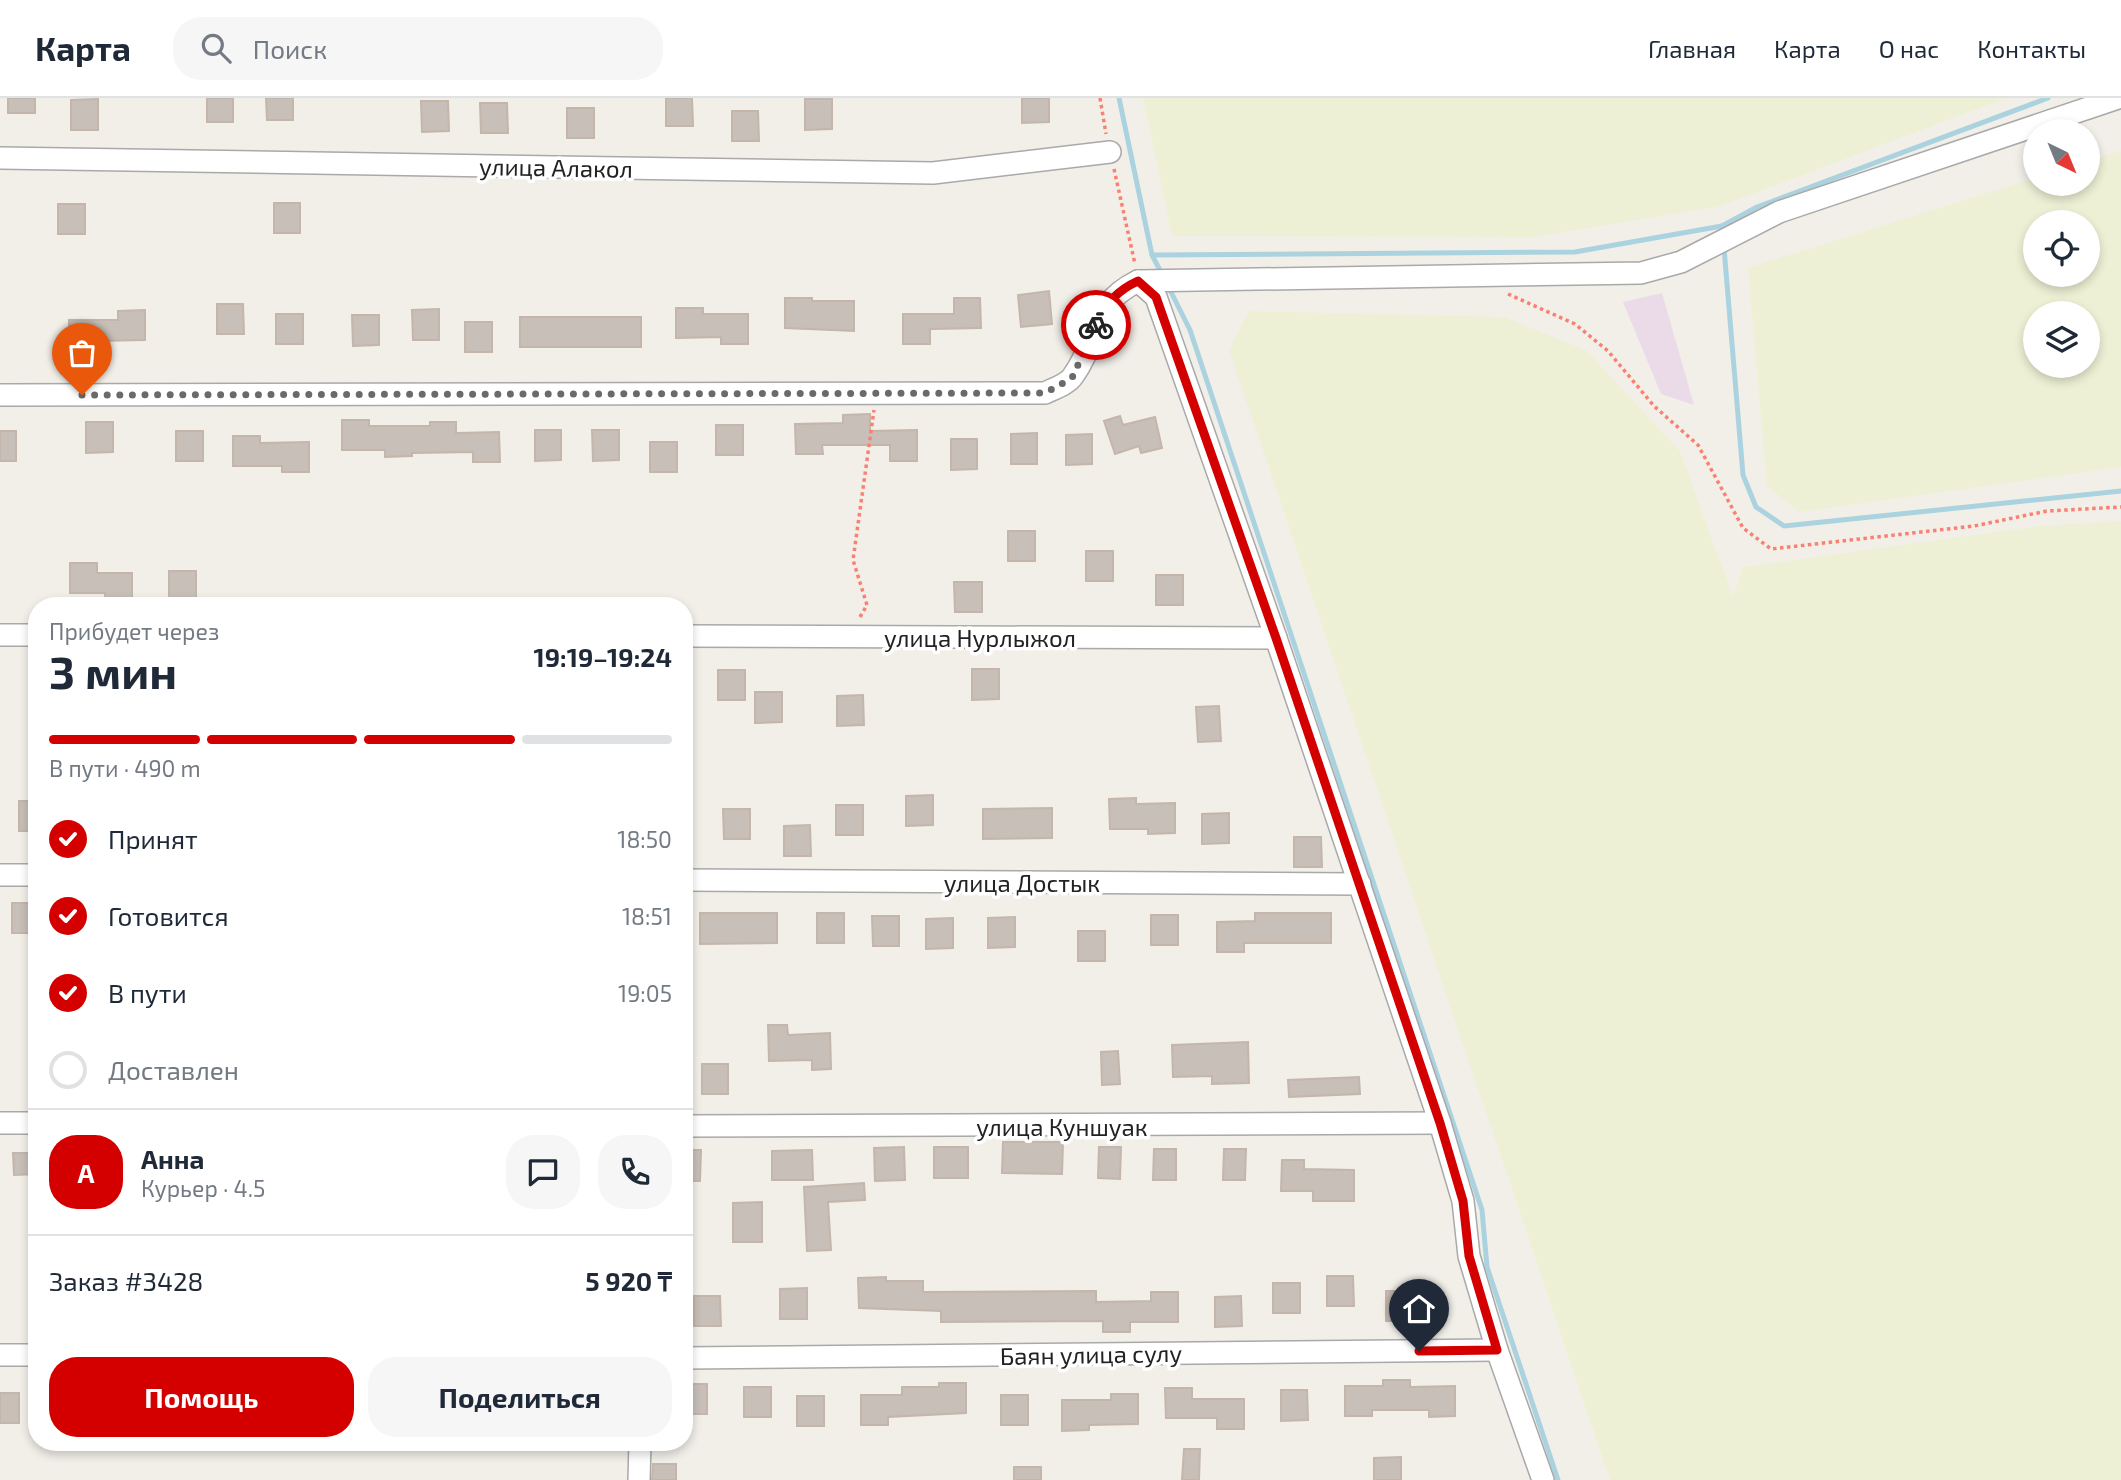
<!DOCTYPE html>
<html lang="ru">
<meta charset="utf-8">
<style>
:root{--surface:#fff;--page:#f6f6f7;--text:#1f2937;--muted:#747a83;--line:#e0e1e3;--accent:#d40000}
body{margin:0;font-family:"Exo 2",sans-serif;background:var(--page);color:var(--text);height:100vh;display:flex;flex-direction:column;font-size:26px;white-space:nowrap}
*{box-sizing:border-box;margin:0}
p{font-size:23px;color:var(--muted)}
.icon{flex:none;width:38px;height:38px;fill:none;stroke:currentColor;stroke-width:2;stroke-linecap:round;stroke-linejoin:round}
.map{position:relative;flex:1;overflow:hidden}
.drawer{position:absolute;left:28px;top:499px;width:665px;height:854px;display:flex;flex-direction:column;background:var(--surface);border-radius:28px;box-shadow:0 4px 10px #0003}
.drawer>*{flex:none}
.needle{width:46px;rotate:137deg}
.buttons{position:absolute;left:2023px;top:21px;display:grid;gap:14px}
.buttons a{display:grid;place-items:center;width:77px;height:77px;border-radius:50%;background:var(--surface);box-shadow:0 4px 10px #0003;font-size:35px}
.pin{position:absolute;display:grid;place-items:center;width:60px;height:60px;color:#fff;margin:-72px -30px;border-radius:50% 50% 50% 0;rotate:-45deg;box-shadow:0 0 7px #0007}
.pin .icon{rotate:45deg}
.courier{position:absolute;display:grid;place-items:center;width:70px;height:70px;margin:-35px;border:5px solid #d40000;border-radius:50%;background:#fff;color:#222;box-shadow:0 2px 9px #0007}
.headline em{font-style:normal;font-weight:700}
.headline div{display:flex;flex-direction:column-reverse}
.headline{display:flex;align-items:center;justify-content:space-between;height:119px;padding:0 21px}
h1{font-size:46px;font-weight:700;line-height:52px}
.bar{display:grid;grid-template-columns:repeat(4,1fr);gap:10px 7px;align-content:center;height:84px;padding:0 21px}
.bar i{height:9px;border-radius:5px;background:var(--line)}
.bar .on{background:var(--accent)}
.bar p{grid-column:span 4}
.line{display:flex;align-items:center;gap:18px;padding:0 21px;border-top:2px solid var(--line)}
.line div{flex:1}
.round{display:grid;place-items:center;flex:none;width:74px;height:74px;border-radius:28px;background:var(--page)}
ol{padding:0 21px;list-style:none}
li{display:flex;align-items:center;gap:21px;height:77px}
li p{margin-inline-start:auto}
li .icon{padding:7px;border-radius:50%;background:var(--accent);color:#fff;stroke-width:4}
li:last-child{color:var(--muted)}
li i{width:38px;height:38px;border:4px solid var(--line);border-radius:50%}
.button{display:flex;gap:14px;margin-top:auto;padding:14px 21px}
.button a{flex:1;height:80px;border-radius:28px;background:var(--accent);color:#fff;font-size:28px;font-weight:700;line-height:80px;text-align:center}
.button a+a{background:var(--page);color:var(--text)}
header{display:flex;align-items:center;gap:42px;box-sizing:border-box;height:98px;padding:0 35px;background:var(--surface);border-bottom:2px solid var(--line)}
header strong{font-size:33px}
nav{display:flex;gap:38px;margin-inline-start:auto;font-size:24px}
.search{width:490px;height:63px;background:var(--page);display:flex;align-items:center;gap:18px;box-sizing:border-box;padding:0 24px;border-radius:28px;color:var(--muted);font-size:26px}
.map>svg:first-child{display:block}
.industrial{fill:#ebdbe8}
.farmland{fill:#eef0d5;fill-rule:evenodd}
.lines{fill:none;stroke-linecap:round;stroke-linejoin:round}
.stream{stroke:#aad3df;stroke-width:5}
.building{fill:#c7bfb8;stroke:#c4b6ab;stroke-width:2}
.street-casing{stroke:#a9a9a9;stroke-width:24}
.path{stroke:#fa8072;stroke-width:3.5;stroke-dasharray:3.5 3.5;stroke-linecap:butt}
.street{stroke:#fff;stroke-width:21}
.done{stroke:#6b6a68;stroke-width:7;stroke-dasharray:0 12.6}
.route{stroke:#d40000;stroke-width:9}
.labels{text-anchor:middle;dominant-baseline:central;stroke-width:7;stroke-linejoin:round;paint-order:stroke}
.street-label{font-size:24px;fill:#222;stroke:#fff}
</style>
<header>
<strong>Карта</strong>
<div class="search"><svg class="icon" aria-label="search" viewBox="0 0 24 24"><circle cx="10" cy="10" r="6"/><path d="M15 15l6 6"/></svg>Поиск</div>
<nav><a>Главная</a><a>Карта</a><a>О нас</a><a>Контакты</a></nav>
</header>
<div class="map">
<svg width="2121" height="1382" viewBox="0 0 2121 1382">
<rect width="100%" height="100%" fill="#f2efe9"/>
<!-- industrial -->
<path class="industrial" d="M 1662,195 L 1694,307 L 1661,296 L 1623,204 Z"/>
<!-- farmland -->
<g class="farmland">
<path d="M 1143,0 L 2006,0 L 1718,109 L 1532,139 L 1172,138 Z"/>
<path d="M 2121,53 L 2121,369 L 1799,414 L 1767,388 L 1748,170 L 2035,80 L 2035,86 L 2088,86 L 2088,63 ZM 2088,124 L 2088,177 L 2035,177 L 2035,124 ZM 2035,215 L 2088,215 L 2088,268 L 2035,268 Z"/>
<path d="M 1249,213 L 1505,219 L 1587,253 L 1680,353 L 1733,499 L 1743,469 L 2040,428 L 2121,423 L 2121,1382 L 1610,1382 L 1229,252 Z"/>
</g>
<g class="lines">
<!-- stream -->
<g class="stream">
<path d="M 1119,0 L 1152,157 L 1162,176"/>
<path d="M 1722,128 L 1757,109 L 2048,0"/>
<path d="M 1724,150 L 1743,377 L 1756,409 L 1784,428 L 2121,393"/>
<path d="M 1152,157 L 1575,154 L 1722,128 L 1723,137"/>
<path d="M 1168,188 L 1190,232 L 1482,1112 L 1487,1169 L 1558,1382"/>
</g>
</g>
<!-- building -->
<g class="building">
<rect x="8" y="0" width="27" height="15"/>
<rect x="207" y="0" width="26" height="24"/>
<path d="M 266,0 L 293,0 L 293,22 L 267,22 Z"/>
<path d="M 666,0 L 692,0 L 693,28 L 666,28 Z"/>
<path d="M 1022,0 L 1049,0 L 1049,24 L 1022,25 Z"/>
<path d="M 98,1 L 98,32 L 71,32 L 71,2 Z"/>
<path d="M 805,1 L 832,1 L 832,31 L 805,32 Z"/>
<path d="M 421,3 L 448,3 L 449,33 L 422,34 Z"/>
<path d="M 480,5 L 507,5 L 508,35 L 481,35 Z"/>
<rect x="567" y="10" width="27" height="30"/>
<path d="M 732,13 L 758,13 L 759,43 L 732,43 Z"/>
<rect x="274" y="105" width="26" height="30"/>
<rect x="58" y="106" width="27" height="30"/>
<path d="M 1049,193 L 1052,226 L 1021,229 L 1018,197 Z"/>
<path d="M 785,200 L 812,200 L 812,203 L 854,203 L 854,233 L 785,230 Z"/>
<path d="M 954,200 L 980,200 L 981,230 L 930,231 L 930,246 L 903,246 L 903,216 L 954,216 Z"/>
<path d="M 217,206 L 243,206 L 244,236 L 217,236 Z"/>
<path d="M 676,210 L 703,210 L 703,216 L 748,216 L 748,246 L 721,246 L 721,239 L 676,240 Z"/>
<path d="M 439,211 L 439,242 L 413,242 L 412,212 Z"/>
<path d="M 145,212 L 145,242 L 96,243 L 96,252 L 69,253 L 69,222 L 118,222 L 118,213 Z"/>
<rect x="276" y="216" width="27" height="30"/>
<path d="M 352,217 L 379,217 L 379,247 L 353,248 Z"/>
<rect x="520" y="219" width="121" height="30"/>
<rect x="465" y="224" width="27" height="30"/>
<path d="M 870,316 L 870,333 L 917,332 L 917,363 L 890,363 L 890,347 L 822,347 L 823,356 L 796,356 L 795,326 L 843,325 L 843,317 Z"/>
<path d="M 1120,318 L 1123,327 L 1155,319 L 1162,350 L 1141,355 L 1139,348 L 1115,356 L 1104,323 Z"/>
<path d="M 342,322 L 369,322 L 369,328 L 430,328 L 430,324 L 456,324 L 456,335 L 499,334 L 500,364 L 473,364 L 473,354 L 412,355 L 412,358 L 385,359 L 385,352 L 342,352 Z"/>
<path d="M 86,324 L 113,324 L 113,354 L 86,355 Z"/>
<rect x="716" y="327" width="27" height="30"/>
<path d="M 535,332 L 561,332 L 561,362 L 535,363 Z"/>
<path d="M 592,332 L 619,332 L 619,362 L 593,363 Z"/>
<rect x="0" y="333" width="16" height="30"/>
<rect x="176" y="333" width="27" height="30"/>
<path d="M 1037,335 L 1037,366 L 1011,366 L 1011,336 Z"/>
<path d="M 1092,336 L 1092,366 L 1066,367 L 1066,337 Z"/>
<path d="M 233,338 L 260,338 L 260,345 L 309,344 L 309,374 L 282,374 L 282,368 L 233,368 Z"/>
<path d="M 951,341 L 977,341 L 977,371 L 951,372 Z"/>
<rect x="650" y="344" width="27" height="30"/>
<rect x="1008" y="433" width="27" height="30"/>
<rect x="1086" y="453" width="27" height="30"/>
<path d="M 70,465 L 97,465 L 97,475 L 132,475 L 132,505 L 105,505 L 105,495 L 70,495 Z"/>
<rect x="169" y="473" width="27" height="30"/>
<rect x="1156" y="477" width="27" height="30"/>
<path d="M 954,484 L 982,484 L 982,514 L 955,514 Z"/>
<path d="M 972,571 L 999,571 L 999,601 L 972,602 Z"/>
<rect x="718" y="572" width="27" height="30"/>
<path d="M 755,594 L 782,594 L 782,624 L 755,625 Z"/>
<path d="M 863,597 L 864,627 L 837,628 L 837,598 Z"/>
<path d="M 1219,608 L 1221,643 L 1198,644 L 1196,609 Z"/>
<path d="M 933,697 L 933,727 L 906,728 L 906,698 Z"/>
<path d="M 1136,700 L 1136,706 L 1175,705 L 1175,735 L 1148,736 L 1148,731 L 1110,731 L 1109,701 Z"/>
<rect x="19" y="703" width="18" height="30"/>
<rect x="836" y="707" width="27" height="30"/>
<path d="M 1052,710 L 1052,740 L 983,741 L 983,711 Z"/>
<path d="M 723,711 L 750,711 L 750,741 L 724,741 Z"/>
<path d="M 1229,715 L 1229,745 L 1202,746 L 1202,716 Z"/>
<path d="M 810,727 L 811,758 L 784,758 L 784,728 Z"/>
<path d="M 1294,739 L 1321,739 L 1322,769 L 1294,769 Z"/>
<rect x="12" y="805" width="25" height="30"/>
<path d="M 700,815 L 777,815 L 777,845 L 700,846 Z"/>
<rect x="817" y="815" width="27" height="30"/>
<path d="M 1255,815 L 1331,815 L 1331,845 L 1244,845 L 1244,854 L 1217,854 L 1217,824 L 1255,823 Z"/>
<rect x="1151" y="817" width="27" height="30"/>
<path d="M 872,818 L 899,818 L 899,848 L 873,848 Z"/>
<path d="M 1015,819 L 1015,849 L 988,850 L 988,820 Z"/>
<path d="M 953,820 L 953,850 L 926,851 L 926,821 Z"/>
<rect x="1078" y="833" width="27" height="30"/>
<path d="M 768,927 L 787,927 L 788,937 L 830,935 L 831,971 L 812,972 L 812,962 L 769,963 Z"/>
<path d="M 1248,944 L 1249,985 L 1212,986 L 1212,978 L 1173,979 L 1172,947 Z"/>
<path d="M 1118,953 L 1120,986 L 1102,987 L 1101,954 Z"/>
<rect x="702" y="966" width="26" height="30"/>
<path d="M 1359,979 L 1360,996 L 1289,999 L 1288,982 Z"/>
<path d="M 1003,1044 L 1063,1044 L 1062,1076 L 1002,1075 Z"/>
<path d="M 904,1049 L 905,1082 L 875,1083 L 874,1050 Z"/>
<rect x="934" y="1049" width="34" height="31"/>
<path d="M 1099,1049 L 1121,1049 L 1120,1081 L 1098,1080 Z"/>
<path d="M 1154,1051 L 1176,1051 L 1176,1082 L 1153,1082 Z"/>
<path d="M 1224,1051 L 1246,1051 L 1245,1082 L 1223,1082 Z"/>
<path d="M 684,1052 L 701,1052 L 700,1083 L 684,1083 Z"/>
<path d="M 812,1052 L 813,1082 L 772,1082 L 772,1053 Z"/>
<path d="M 13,1055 L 37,1055 L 37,1076 L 14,1077 Z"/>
<path d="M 1282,1062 L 1304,1062 L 1304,1071 L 1354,1072 L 1354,1103 L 1313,1103 L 1313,1093 L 1281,1093 Z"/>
<path d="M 864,1085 L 865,1102 L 828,1104 L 831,1152 L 807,1153 L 804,1089 Z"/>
<path d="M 762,1104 L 762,1144 L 733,1144 L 733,1105 Z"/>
<path d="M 1327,1178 L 1353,1178 L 1354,1208 L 1327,1208 Z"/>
<path d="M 886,1179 L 886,1183 L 923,1183 L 923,1194 L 1096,1193 L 1096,1204 L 1151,1203 L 1151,1194 L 1178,1194 L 1178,1224 L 1130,1224 L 1130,1234 L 1103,1234 L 1103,1223 L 941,1224 L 941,1213 L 859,1210 L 858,1180 Z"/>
<rect x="1273" y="1185" width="27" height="30"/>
<path d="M 807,1190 L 807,1221 L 780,1221 L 780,1191 Z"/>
<rect x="1386" y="1193" width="27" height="30"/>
<path d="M 694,1198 L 720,1198 L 721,1228 L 694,1228 Z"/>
<path d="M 1241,1198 L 1242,1228 L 1215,1229 L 1215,1199 Z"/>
<path d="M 1383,1282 L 1410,1282 L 1410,1289 L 1455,1288 L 1455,1318 L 1429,1319 L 1429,1312 L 1372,1312 L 1372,1318 L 1345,1318 L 1345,1288 L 1383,1288 Z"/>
<path d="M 939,1285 L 966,1285 L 966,1315 L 888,1319 L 888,1327 L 861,1327 L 861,1297 L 902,1297 L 902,1289 L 939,1289 Z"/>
<rect x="684" y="1286" width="23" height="30"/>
<rect x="744" y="1289" width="27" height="30"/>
<path d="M 1165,1290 L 1192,1290 L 1192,1301 L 1244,1301 L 1244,1331 L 1217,1331 L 1217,1320 L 1166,1320 Z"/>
<path d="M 1281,1292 L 1307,1292 L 1308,1322 L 1281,1323 Z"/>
<rect x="0" y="1295" width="19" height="30"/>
<path d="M 1111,1296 L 1138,1296 L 1138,1326 L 1089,1327 L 1089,1332 L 1062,1333 L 1062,1302 L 1111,1302 Z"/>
<rect x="1001" y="1297" width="27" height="30"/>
<rect x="797" y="1298" width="27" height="30"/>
<path d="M 1184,1351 L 1200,1351 L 1199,1382 L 1182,1382 Z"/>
<path d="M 1401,1359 L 1401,1382 L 1374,1382 L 1374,1360 Z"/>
<path d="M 653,1366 L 676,1366 L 676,1382 L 652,1382 Z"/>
<rect x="1014" y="1369" width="27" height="13"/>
</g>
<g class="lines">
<defs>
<g id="street">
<path d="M 0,60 L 933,75 L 1110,54"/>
<path d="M 1138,183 L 1156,199 L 1276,540 L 1440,1025 L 1463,1103 L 1469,1158 L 1497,1252 L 1543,1382"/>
<path d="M 0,297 L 1045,295 C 1053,291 1068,286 1073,278 C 1100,241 1089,207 1138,183 L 1641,175 L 1681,164 L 1779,114 L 2118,0"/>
<path d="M 0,537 L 37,537"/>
<path d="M 684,538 L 1276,540"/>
<path d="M 0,777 L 37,777"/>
<path d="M 684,782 L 1360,786"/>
<path d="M 0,1025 L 37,1025"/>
<path d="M 684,1028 L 1440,1025"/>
<path d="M 0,1257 L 37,1257"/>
<path d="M 684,1260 L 1497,1252"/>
<path d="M 639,1382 L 640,1344"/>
</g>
</defs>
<!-- street casing -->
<use href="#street" class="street-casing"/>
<!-- path -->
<g class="path">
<path d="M 1100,0 L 1106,36"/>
<path d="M 1114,71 L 1135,166"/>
<path d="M 1508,196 L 1575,226 L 1608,253 L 1654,308 L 1698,347 L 1743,430 L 1771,451 L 1974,428 L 2047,413 L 2121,409"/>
<path d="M 860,519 L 867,507 L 853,462 L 874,312"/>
</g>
<!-- street -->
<use href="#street" class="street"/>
</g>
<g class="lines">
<!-- done -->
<path class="done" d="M 82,297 L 1045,295 L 1072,280 L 1096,227"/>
<!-- route -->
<path class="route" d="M 1096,227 C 1107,205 1116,193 1138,183 L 1156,199 L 1276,540 L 1440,1025 L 1463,1103 L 1469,1158 L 1497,1252 L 1419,1253"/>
</g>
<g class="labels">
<!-- street labels -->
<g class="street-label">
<text transform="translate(556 69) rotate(1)">улица Алакол</text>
<text x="980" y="539">улица Нурлыжол</text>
<text x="1022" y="784">улица Достык</text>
<text x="1062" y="1028">улица Куншуак</text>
<text transform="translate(1091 1256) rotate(-1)">Баян улица сулу</text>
</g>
</g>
</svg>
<div class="buttons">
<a><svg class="needle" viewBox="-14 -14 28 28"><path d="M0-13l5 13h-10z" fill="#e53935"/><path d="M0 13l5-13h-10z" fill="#747a83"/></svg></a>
<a><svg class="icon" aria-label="locate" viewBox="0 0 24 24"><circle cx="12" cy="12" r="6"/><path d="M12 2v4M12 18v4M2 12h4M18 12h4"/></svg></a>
<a><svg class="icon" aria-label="layers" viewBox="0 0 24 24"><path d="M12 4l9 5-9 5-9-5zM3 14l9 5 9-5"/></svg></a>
</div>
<div class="pin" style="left:82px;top:297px;background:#ea580c"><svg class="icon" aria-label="bag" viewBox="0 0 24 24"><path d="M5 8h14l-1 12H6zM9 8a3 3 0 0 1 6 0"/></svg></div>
<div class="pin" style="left:1419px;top:1253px;background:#1f2937"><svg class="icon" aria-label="home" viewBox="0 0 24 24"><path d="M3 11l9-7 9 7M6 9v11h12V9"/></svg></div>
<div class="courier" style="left:1096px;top:227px"><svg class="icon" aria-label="bike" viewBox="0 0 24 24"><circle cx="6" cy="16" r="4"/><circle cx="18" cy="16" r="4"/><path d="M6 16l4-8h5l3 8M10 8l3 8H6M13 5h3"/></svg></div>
<section class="drawer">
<div class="headline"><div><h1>3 мин</h1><p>Прибудет через</p></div><em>19:19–19:24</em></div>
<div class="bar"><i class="on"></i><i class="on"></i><i class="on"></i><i></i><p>В пути · 490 m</p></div>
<ol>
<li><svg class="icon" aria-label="check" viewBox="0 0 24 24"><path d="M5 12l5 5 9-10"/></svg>Принят<p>18:50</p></li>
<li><svg class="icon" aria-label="check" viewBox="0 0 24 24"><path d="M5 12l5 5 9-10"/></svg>Готовится<p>18:51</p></li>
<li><svg class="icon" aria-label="check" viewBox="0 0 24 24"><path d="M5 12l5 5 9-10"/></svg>В пути<p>19:05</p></li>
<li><i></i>Доставлен</li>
</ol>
<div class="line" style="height:126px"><b class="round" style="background:var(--accent);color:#fff">А</b><div><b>Анна</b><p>Курьер · 4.5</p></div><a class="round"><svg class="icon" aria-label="chat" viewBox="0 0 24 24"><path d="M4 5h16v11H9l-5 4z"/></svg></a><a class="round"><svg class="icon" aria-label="phone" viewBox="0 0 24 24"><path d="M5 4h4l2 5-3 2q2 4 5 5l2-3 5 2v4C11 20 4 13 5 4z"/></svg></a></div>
<div class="line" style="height:91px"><div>Заказ #3428</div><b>5 920 ₸</b></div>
<div class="button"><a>Помощь</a><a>Поделиться</a></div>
</section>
</div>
